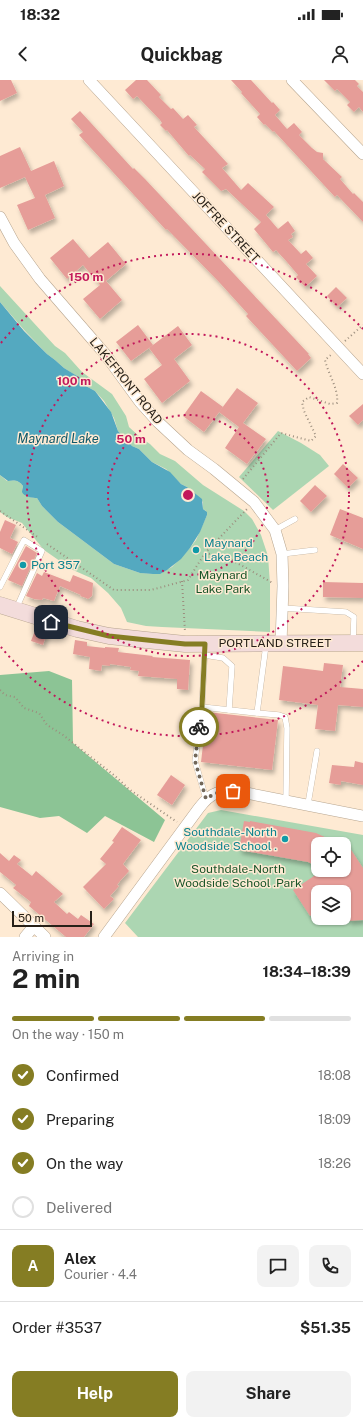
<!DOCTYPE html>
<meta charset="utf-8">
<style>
:root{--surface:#fff;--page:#f2f2f2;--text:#222;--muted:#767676;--line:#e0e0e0;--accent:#857d23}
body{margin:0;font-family:"Public Sans",sans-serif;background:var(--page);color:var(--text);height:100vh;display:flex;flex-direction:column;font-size:15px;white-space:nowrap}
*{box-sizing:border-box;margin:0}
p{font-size:13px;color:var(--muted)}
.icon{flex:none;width:22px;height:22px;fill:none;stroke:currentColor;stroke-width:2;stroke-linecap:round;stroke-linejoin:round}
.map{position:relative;height:857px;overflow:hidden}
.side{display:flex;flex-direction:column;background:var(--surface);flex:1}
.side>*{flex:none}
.buttons{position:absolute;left:311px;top:757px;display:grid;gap:8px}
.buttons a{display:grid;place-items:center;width:40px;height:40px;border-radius:8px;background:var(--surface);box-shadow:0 1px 3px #0004;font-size:20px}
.scale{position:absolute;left:12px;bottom:10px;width:80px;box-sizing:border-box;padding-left:4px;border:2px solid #272018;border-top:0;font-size:11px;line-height:14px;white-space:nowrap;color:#272018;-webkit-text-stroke:3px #feead3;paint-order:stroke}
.pin{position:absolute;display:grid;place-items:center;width:34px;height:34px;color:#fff;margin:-17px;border-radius:8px;box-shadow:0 2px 6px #0006}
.courier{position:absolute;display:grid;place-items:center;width:40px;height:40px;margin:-20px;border:3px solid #857d23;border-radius:50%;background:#fff;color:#222;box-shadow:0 1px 5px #0007}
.headline em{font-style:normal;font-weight:700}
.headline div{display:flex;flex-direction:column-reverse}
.headline{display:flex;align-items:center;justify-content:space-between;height:68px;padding:0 12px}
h1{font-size:26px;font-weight:700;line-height:30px}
.bar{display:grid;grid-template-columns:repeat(4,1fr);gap:6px 4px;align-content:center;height:48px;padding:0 12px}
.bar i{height:5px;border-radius:3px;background:var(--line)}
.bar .selected{background:var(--accent)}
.bar p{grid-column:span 4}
.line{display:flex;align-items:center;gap:10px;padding:0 12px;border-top:1px solid var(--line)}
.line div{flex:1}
.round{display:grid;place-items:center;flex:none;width:42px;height:42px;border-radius:8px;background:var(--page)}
ol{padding:0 12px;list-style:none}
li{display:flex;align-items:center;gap:12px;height:44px}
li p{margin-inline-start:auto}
li .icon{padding:4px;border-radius:50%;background:var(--accent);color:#fff;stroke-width:4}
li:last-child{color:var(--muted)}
li i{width:22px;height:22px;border:2px solid var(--line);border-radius:50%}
.cta{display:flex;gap:8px;margin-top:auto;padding:8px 12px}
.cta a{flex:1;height:46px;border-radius:8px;background:var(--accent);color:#fff;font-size:16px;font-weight:700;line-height:46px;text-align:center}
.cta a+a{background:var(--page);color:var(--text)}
.status{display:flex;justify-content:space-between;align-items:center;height:28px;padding:0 20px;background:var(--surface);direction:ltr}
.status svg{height:11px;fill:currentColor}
header{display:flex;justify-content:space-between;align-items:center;height:52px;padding:0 12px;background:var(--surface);font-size:18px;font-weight:700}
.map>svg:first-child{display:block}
.green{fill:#acd6b2;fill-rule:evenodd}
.forest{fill:#8cc495}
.water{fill:#54a9c0}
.building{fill:#e69d98;filter:url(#shadow)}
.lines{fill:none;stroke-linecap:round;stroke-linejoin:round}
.lane-casing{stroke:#b7a58f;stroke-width:6}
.street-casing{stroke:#b7a58f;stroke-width:12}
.secondary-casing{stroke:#b7a58f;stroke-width:17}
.path{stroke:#9c8e7e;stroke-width:2;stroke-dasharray:1 3;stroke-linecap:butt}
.lane{stroke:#fff;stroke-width:5.5}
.street{stroke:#fff;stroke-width:11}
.secondary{stroke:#f3dcdb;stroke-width:16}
.done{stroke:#726759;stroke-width:4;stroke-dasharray:0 7.2}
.route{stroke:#857d23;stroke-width:5}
.ring{fill:none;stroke:#c2185b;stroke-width:2;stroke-dasharray:2 4}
.culture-dot{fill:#0f9aa8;stroke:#feead3;stroke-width:1.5}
.labels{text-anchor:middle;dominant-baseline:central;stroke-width:3;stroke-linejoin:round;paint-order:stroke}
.street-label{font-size:12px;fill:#272018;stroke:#feead3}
.culture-label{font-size:12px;fill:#0d838f;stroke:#feead3;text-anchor:start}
.park-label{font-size:12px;fill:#185428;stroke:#feead3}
.water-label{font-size:13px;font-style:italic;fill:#0f5869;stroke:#feead3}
.centre{fill:#c2185b;stroke:#feead3;stroke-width:2}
.ring-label{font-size:12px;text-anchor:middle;font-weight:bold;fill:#c2185b;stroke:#feead3;stroke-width:3;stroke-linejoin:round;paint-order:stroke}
</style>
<div class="status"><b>18:32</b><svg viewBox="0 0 49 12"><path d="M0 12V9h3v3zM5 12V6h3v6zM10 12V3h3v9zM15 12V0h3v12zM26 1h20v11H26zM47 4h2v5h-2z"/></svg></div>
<header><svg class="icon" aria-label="back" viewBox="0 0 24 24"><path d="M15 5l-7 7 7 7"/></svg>Quickbag<svg class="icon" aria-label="person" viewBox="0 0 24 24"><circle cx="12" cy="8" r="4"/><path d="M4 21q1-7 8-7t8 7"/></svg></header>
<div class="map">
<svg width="363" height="857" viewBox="0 0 363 857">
<defs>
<filter id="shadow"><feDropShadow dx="2.5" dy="4" stdDeviation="2" flood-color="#0004"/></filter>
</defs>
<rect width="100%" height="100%" fill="#feead3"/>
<!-- green -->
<g class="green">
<path d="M 0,206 L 55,266 L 65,273 L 82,292 L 112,314 L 126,336 L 129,347 L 141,358 L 150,364 L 160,374 L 175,381 L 203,405 L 244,431 L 252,439 L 261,455 L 268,476 L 270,504 L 270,552 L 162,547 L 146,546 L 127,542 L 121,528 L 108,513 L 91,498 L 73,490 L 57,479 L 44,470 L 22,443 L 7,437 L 0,432 L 0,395 L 7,401 C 14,400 19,400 23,406 C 21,415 29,418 37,418 L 42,426 L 58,442 L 114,484 L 140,493 L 158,494 L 172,487 L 190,468 L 196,460 L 207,435 L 206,431 L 203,429 L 203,422 L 187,407 L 181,404 L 166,389 L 152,382 L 139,369 L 132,366 L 118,351 L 114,338 L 104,321 L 95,311 L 84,305 L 83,300 L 64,288 L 55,280 L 47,274 L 25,251 L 0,222 Z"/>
<path d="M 278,351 L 301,363 L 320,375 L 329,386 L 273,430 L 239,397 Z"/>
<path d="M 221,730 L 363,755 L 363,857 L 138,857 L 125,843 L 208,733 ZM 318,764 L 344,764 L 344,790 L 318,790 ZM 318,812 L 344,812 L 344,838 L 318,838 Z"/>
</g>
<!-- forest -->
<path class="forest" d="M 49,591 L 72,600 L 73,663 L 165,740 L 154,762 L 105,736 L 87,753 L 59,736 L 40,738 L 0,727 L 0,595 Z"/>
<!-- water -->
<path class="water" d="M 0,222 L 24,251 L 47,274 L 55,280 L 64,288 L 82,299 L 84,305 L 95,311 L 111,332 L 118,351 L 132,366 L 139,369 L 152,382 L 170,392 L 181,404 L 187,407 L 202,419 L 203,429 L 207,432 L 207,435 L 200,452 L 190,468 L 181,479 L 167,490 L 160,494 L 153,494 L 140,493 L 114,484 L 58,442 L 42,426 L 37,418 C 33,418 24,417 22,412 C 22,411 23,407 23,406 C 19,400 14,400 8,401 L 0,395 Z"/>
<!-- building -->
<g class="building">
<path d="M 0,0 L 11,0 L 17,13 L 0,21 Z"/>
<path d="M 136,0 L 147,0 L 161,15 L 159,17 L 171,29 L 173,28 L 183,39 L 188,35 L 197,45 L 194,47 L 228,84 L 222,88 L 241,110 L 248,103 L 274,127 L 266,135 L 278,149 L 288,141 L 295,151 L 291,154 L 293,157 L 288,160 L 301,174 L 306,170 L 313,178 L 306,184 L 317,196 L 305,207 L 296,197 L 298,195 L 287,182 L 276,170 L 273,172 L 254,149 L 261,142 L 226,109 L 221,111 L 202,92 L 205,89 L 190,75 L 189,76 L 167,50 L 166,51 L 160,45 L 162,43 L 160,40 L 137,16 L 133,19 L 125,10 Z"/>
<path d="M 231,0 L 251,0 L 272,23 L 273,22 L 280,30 L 275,35 L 287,49 L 294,43 L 302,52 L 299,55 L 312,68 L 317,72 L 323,73 L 323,79 L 342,97 L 340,99 L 353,114 L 354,113 L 363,122 L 363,142 L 337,115 L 335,117 L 274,51 L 273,52 L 265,44 L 264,45 L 257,37 L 260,34 L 241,13 L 242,12 Z"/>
<path d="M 324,0 L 355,0 L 359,4 L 357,6 L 363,12 L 363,32 L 359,27 L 354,32 L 347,25 L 350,22 L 337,9 L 335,11 Z"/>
<path d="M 80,31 L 133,89 L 134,88 L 145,99 L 309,274 L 308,274 L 311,278 L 297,291 L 246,236 L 248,234 L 219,202 L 167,149 L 166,150 L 79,55 L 83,52 L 71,39 Z"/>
<path d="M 20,67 L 31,91 L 54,81 L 64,106 L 45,115 L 55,138 L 28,150 L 17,125 L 35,118 L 25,97 L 0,108 L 0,76 Z"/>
<path d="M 73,159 L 89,178 L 108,162 L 126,184 L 106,201 L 122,220 L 100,239 L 83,219 L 100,205 L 83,185 L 67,199 L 50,178 Z"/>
<path d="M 336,207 L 347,218 L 337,227 L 327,216 Z"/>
<path d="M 138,245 L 153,265 L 131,281 L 116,262 Z"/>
<path d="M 178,246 L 192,265 L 174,279 L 190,301 L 162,323 L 144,299 L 162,285 L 149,268 Z"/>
<path d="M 237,308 L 258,323 L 243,343 L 266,359 L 247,384 L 225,368 L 239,347 L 219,332 Z"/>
<path d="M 201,311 L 223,327 L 204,352 L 183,336 Z"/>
<path d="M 363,324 L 363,340 L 358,345 L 349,336 Z"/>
<path d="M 343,384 L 358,398 L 348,408 L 334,394 Z"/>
<path d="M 315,405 L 327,416 L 311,432 L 300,421 Z"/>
<path d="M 340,429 L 363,438 L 363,469 L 330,455 Z"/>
<path d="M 5,440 L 16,445 L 10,458 L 18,462 L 12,474 L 0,468 L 0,452 Z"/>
<path d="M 26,466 L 37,473 L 22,506 L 8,500 Z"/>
<path d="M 44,492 L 70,502 L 73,495 L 93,503 L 92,516 L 88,519 L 86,518 L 80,516 L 81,515 L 60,506 L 54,521 L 43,518 L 42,520 L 34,519 L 26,516 L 37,493 L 42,496 Z"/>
<path d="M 323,502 L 363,503 L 363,518 L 323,517 Z"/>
<path d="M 36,548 L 47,552 L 43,565 L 31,561 Z"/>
<path d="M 75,560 L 87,562 L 87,566 L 105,568 L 105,567 L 119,568 L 118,572 L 153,576 L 152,577 L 190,580 L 188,610 L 177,609 L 177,599 L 138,596 L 139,591 L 130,590 L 131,587 L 110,584 L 110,586 L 102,585 L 101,591 L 89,589 L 90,577 L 73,574 Z"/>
<path d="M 324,583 L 343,585 L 340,607 L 363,609 L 363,627 L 338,625 L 335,651 L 315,649 L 318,625 L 279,620 L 283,586 L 323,591 Z"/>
<path d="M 207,632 L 278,640 L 272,690 L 201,682 Z"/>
<path d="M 355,681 L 363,683 L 363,705 L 341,701 L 341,705 L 329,703 L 332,685 L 354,687 Z"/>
<path d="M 171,695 L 185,705 L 172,725 L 157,715 Z"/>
<path d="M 244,741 L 250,742 L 250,741 L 316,753 L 340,764 L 318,764 L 318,787 L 308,782 L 239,770 Z"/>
<path d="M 122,747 L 141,760 L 123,784 L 129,791 L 120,801 L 117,805 L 119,806 L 110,816 L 114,819 L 104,829 L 83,807 L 106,784 L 100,779 L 114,762 L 112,761 Z"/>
<path d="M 344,759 L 363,788 L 363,840 L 348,841 L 346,826 L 344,822 L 344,812 L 318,812 L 318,830 L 310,836 L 293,810 L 323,790 L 344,790 Z"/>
<path d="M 0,773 L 9,781 L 14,775 L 21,780 L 17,784 L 32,796 L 36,791 L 63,814 L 54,822 L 67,834 L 69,832 L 78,839 L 81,835 L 94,844 L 84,857 L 66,857 L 29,826 L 31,822 L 13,808 L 16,805 L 15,804 L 0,792 Z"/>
</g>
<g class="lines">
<defs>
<g id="lane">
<path d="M 275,450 L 295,439"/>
<path d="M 282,474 L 315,470"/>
<path d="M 0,507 L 24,460 L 42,471 L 16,529"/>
<path d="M 282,528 L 346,532 L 354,537 L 353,563"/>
<path d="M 205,565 L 202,627 L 195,681 L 206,719"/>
<path d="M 204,575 L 223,578 L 232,586 L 229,630"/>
<path d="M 202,627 L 257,633 L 266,565"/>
<path d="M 257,633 L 279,635 L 285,637 L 287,648 L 286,720"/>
<path d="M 308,724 L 317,671"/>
</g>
<g id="street">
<path d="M 89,0 L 363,294"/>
<path d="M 292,0 L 363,74"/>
<path d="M 0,137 L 14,163 L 40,199 L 105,274 L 140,322 L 158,342 L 188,370 L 214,389 L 254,422 L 275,450 L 282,474 L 283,506 L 281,564"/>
<path d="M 0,813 L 45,857"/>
<path d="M 25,857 L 34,846"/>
<path d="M 104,857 L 199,728 C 212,711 220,710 241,712 L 363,736"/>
</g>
<path id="secondary" d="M 0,525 L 77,549 L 109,556 L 146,560 L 185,564 L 363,563"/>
</defs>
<!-- lane casing -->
<use href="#lane" class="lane-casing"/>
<!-- street casing -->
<use href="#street" class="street-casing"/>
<!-- secondary casing -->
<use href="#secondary" class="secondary-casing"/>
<!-- path -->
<g class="path">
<path d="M 345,261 L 363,245"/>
<path d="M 243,399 L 281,353 L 311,361 L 316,356 L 304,331 L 302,322 L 309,317 L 330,324 L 337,323 C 339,309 328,294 325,280 L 332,274"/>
<path d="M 0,431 L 39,458"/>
<path d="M 47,464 L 114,510 L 151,510 L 188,500 L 205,473 L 247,429"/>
<path d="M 205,473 L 228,478 L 273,503"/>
<path d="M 182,501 L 185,552"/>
<path d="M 0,610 L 5,615 L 15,617 L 24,628 L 39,633 L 47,645 L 63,655 L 115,696 L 130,710 L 177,742"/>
</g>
<!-- lane -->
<use href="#lane" class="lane"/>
<!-- street -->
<use href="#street" class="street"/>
<!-- secondary -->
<use href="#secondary" class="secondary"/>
</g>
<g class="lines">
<!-- done -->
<path class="done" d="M 199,647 L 195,681 L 206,719 C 215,713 222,710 233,711"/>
<!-- route -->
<path class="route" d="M 51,542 L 109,556 L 185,564 L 205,564 L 202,627 L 199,647"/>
</g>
<!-- distance rings -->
<g class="ring">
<circle cx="188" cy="415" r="80"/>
<circle cx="188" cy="415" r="161"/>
<path d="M363 581A241 241 0 0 1 1 567M1 263A241 241 0 0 1 363 249"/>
</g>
<!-- markers -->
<g class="culture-dot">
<circle cx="196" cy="470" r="4"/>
<circle cx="23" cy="485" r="4"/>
<circle cx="285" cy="759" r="4"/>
</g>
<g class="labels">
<!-- street labels -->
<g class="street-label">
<text transform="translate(226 147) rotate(47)">JOFFRE STREET</text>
<text transform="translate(126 301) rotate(51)">LAKEFRONT ROAD</text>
<text x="275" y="563">PORTLAND STREET</text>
</g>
<!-- culture labels -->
<g class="culture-label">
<text x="204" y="463">Maynard<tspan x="204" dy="14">Lake Beach</tspan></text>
<text x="31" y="485">Port 357</text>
<text x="277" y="752" text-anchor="end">Southdale-North<tspan x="277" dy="14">Woodside School .</tspan></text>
</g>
<!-- park labels -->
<g class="park-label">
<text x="223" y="495">Maynard<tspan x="223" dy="14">Lake Park</tspan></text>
<text x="238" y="789">Southdale-North<tspan x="238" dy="14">Woodside School .Park</tspan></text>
</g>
<!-- water labels -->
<g class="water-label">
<text x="58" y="358">Maynard Lake</text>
</g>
</g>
<circle cx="188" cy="415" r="6" class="centre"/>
<g class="ring-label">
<text x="86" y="201">150 m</text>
<text x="74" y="305">100 m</text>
<text x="131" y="363">50 m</text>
</g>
</svg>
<div class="buttons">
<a><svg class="icon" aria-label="locate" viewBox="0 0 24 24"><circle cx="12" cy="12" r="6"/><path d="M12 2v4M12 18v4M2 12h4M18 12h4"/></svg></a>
<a><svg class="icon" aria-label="layers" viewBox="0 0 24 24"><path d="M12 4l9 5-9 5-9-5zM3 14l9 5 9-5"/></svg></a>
</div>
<div class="scale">50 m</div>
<div class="pin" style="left:233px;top:711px;background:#ea580c"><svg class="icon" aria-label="bag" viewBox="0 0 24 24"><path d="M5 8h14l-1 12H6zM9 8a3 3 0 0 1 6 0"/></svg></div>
<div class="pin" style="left:51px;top:542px;background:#1f2937"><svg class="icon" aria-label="home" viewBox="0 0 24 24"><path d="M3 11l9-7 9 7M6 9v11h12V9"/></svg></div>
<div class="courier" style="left:199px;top:647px"><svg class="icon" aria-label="bike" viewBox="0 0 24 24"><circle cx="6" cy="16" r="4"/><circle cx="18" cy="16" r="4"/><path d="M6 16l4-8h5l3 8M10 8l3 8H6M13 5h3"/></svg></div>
</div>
<section class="side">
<div class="headline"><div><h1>2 min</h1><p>Arriving in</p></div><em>18:34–18:39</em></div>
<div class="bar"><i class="selected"></i><i class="selected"></i><i class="selected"></i><i></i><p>On the way · 150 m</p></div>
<ol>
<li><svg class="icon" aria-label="check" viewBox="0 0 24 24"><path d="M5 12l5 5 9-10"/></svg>Confirmed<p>18:08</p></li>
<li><svg class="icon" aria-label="check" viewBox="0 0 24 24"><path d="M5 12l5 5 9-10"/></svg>Preparing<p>18:09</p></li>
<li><svg class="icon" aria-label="check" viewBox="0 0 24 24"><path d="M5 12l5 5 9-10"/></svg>On the way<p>18:26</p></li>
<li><i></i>Delivered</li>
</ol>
<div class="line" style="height:72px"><b class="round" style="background:var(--accent);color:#fff">A</b><div><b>Alex</b><p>Courier · 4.4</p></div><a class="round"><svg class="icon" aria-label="chat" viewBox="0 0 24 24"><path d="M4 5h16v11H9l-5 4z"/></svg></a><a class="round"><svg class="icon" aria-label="phone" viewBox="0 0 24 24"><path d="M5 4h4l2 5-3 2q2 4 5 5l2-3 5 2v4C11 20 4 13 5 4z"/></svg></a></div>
<div class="line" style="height:52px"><div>Order #3537</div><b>$51.35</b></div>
<div class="cta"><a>Help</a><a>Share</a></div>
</section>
